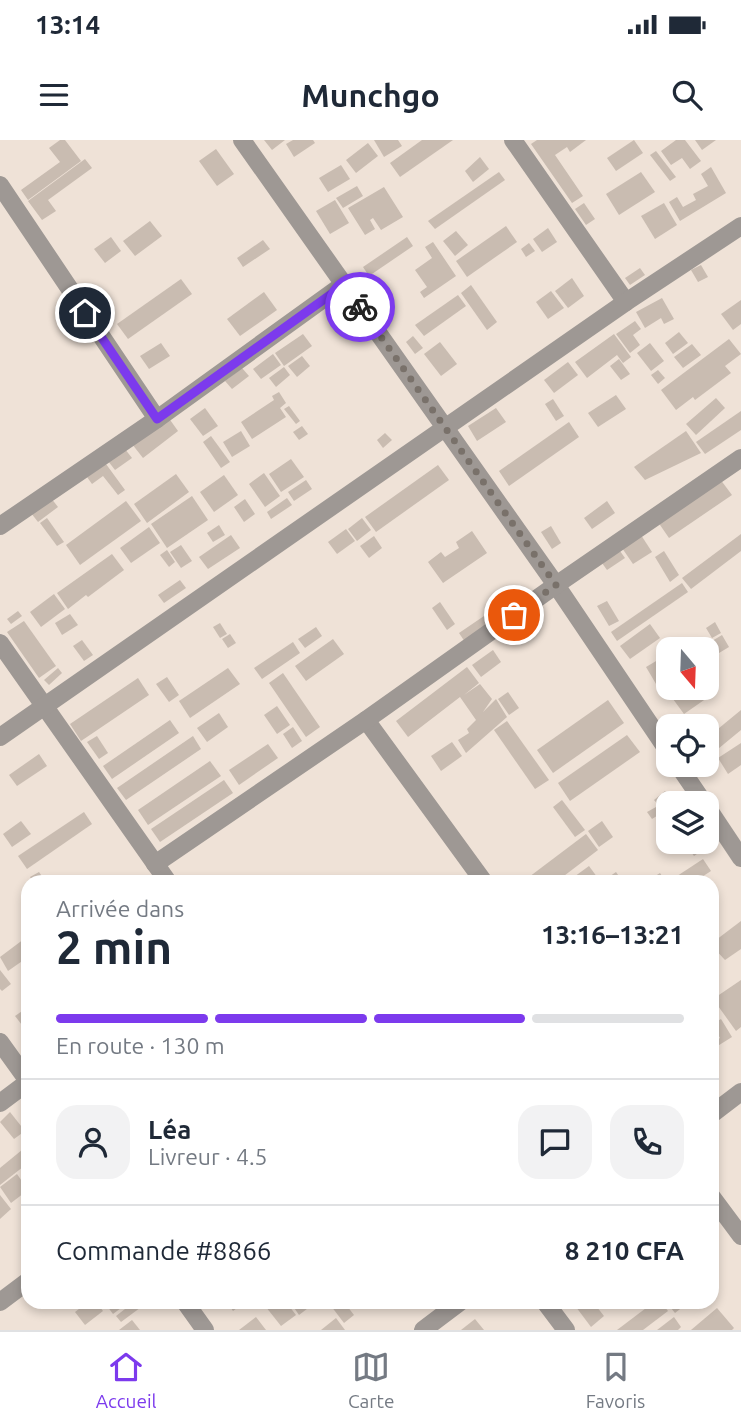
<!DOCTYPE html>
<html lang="fr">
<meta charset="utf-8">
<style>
:root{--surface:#fff;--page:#f2f2f3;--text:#1f2937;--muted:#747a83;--line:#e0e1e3;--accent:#7c3aed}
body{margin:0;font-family:Ubuntu,sans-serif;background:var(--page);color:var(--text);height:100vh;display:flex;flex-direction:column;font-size:26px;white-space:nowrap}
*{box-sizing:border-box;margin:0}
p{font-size:23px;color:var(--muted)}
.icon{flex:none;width:38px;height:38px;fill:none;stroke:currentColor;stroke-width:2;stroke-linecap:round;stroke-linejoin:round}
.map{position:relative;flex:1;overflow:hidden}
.drawer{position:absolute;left:21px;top:735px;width:698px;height:434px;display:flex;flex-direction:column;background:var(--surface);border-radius:21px;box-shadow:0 4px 10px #0003}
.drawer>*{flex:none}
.needle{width:46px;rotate:161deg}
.buttons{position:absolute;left:656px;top:497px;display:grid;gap:14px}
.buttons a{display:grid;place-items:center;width:63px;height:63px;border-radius:14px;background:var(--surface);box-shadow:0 4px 10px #0003;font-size:35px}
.pin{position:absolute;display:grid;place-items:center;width:60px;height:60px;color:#fff;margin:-30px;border:4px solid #fff;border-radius:50%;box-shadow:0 2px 7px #0007}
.courier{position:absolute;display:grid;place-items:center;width:70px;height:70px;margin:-35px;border:5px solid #7c3aed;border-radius:50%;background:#fff;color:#222;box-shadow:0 2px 9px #0007}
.head em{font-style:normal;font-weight:700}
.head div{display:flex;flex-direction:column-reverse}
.head{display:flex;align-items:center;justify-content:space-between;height:119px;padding:0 35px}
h1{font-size:46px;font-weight:700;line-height:52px}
.bar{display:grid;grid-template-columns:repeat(4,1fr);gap:10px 7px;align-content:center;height:84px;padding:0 35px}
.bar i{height:9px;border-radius:5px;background:var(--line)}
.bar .on{background:var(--accent)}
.bar p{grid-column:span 4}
.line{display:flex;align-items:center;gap:18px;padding:0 35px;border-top:2px solid var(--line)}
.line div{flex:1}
.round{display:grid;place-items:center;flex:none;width:74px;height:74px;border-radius:21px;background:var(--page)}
.status{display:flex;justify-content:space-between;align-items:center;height:49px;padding:0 35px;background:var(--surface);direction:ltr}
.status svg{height:19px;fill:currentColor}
header{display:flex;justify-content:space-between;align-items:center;height:91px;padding:0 35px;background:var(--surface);font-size:32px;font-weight:700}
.menu{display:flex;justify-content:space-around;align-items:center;height:98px;border-top:2px solid var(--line);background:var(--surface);font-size:19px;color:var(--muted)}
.menu a{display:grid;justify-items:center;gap:4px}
.menu .on{color:var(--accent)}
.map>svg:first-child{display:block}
.building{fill:#c9bcb1}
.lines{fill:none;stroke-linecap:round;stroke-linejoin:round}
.minor{stroke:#9e9894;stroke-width:18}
.done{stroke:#79716a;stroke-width:7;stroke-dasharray:0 12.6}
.route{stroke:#7c3aed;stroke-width:9}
</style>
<div class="status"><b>13:14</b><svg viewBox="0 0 49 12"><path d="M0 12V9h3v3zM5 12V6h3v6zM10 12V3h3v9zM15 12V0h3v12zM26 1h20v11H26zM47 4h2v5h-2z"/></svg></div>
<header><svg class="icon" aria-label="menu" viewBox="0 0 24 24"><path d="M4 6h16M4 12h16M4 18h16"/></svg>Munchgo<svg class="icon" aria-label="search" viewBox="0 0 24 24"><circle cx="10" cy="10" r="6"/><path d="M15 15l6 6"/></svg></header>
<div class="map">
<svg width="741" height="1190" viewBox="0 0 741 1190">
<rect width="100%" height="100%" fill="#efe2d7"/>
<!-- building -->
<g class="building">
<path d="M 60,0 L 65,0 L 81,21 L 28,60 L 21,50 L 60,22 L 49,8 Z"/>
<path d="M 264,0 L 285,0 L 272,10 Z"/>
<path d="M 293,0 L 313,0 L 315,3 L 294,17 L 286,4 Z"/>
<path d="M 374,0 L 398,0 L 402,6 L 384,17 Z"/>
<path d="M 422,0 L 453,0 L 400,37 L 390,23 Z"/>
<path d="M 537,0 L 586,0 L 570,12 L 567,7 L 555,15 L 583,56 L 572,63 L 531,4 Z"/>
<path d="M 634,0 L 643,13 L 616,31 L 607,18 Z"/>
<path d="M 676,0 L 685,0 L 701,21 L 690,29 L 682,18 L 671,25 L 661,11 Z"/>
<path d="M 695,0 L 716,0 L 702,10 Z"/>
<path d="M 368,3 L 378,16 L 356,33 L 346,20 Z"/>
<path d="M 216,9 L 234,34 L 217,46 L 199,21 Z"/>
<path d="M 656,11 L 676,37 L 670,41 L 650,15 Z"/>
<path d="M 480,17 L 489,29 L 473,42 L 465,31 Z"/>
<path d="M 85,19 L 92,28 L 48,60 L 56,71 L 42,80 L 28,61 Z"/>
<path d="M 341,25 L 350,39 L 328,52 L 319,38 Z"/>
<path d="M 711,27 L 726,53 L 680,81 L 669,62 L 677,57 L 683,67 L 696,60 L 693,54 L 708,46 L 701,34 Z"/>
<path d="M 499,32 L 505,40 L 435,89 L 428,81 Z"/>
<path d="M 641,32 L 655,52 L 619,75 L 606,54 Z"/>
<path d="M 357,46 L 363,56 L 343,68 L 336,58 Z"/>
<path d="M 384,47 L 403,77 L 381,90 L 373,78 L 370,80 L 375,89 L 365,95 L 348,68 Z"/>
<path d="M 335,60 L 349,83 L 330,94 L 316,71 Z"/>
<path d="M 584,63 L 595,79 L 586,85 L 575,69 Z"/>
<path d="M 664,63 L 677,85 L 655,99 L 641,76 Z"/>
<path d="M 150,81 L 162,96 L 135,116 L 123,101 Z"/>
<path d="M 506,86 L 517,102 L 467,137 L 456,121 Z"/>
<path d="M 548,88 L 557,102 L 542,112 L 533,99 Z"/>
<path d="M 456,91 L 468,105 L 455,116 L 443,101 Z"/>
<path d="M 111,97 L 121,111 L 105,123 L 94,109 Z"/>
<path d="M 407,97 L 413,106 L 369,136 L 363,127 Z"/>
<path d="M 263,100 L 270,109 L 243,127 L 237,118 Z"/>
<path d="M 433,102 L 456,136 L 424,158 L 420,152 L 427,147 L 415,130 L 432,118 L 425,107 Z"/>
<path d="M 529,103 L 535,111 L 526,117 L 521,109 Z"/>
<path d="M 701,125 L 708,137 L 698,142 L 691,130 Z"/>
<path d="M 640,128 L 645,135 L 630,145 L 625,138 Z"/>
<path d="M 572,138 L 584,156 L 568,168 L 555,151 Z"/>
<path d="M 181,139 L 192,154 L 128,199 L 117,184 Z"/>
<path d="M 471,145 L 497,182 L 487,190 L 461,153 Z"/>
<path d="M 551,151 L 564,168 L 548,179 L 536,162 Z"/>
<path d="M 264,152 L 277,170 L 240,196 L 227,179 Z"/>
<path d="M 458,155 L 466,166 L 424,196 L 415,185 Z"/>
<path d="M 662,158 L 674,179 L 664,184 L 661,178 L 645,188 L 636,172 Z"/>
<path d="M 741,160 L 741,184 L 733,190 L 721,174 Z"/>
<path d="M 635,181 L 641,189 L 633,195 L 640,205 L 630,213 L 616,194 Z"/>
<path d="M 679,192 L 688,203 L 673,214 L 665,203 Z"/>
<path d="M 303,194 L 312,206 L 284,226 L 275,213 Z"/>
<path d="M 614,194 L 631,217 L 623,223 L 617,215 L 587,238 L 575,222 Z"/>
<path d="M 413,196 L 423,208 L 415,214 L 406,202 Z"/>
<path d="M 729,199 L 741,214 L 725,226 L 731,233 L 695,260 L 693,257 L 676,270 L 661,250 Z"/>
<path d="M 440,202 L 457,224 L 441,236 L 424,214 Z"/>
<path d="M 161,203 L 170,216 L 149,229 L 140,216 Z"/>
<path d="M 650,203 L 664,221 L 651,231 L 637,213 Z"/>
<path d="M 692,204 L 701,215 L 683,228 L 674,217 Z"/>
<path d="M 273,214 L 281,225 L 261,239 L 253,229 Z"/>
<path d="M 302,216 L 310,226 L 297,237 L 288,226 Z"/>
<path d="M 619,219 L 630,234 L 621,240 L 610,226 Z"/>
<path d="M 568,222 L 578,235 L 554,253 L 544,240 Z"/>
<path d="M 284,227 L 290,235 L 276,247 L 269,238 Z"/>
<path d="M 242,228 L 249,236 L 232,249 L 225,241 Z"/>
<path d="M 658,230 L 665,238 L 658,244 L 651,235 Z"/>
<path d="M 279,252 L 286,263 L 280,268 L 286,277 L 252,299 L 241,282 L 274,260 L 272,256 Z"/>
<path d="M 616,255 L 626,269 L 598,287 L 588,273 Z"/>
<path d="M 716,258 L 725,268 L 696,295 L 686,284 Z"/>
<path d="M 553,259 L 564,276 L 556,281 L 545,264 Z"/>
<path d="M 289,266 L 300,281 L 296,284 L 284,269 Z"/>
<path d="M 205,268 L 218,286 L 203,296 L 190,279 Z"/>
<path d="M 496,268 L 506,282 L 477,301 L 468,286 Z"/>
<path d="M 741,271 L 741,290 L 705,314 L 696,302 Z"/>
<path d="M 168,277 L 178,291 L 143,318 L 132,304 Z"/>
<path d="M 569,282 L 579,297 L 509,346 L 499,331 Z"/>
<path d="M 302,286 L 308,294 L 299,300 L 293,292 Z"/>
<path d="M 241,291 L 250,306 L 232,317 L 223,302 Z"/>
<path d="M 686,291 L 701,313 L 645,340 L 634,327 Z"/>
<path d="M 385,293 L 392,300 L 383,308 L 377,300 Z"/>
<path d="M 211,296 L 230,322 L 221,328 L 203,302 Z"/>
<path d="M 125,309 L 132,318 L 115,330 L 108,321 Z"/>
<path d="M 291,319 L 304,337 L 281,352 L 269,334 Z"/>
<path d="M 106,324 L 125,350 L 118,355 L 103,336 L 92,344 L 87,337 Z"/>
<path d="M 438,325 L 449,340 L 376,392 L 365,377 Z"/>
<path d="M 264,333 L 280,356 L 265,367 L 249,344 Z"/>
<path d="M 176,334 L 189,352 L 147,383 L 134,364 Z"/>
<path d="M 224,335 L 238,355 L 214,372 L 200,352 Z"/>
<path d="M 720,339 L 732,355 L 669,398 L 658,382 Z"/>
<path d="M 306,340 L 312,349 L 294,361 L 288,352 Z"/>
<path d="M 192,356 L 208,380 L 167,408 L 151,384 Z"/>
<path d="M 51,358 L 58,367 L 38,382 L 31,373 Z"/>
<path d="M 287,358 L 292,365 L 271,379 L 267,372 Z"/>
<path d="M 245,359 L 255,374 L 244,382 L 234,367 Z"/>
<path d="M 126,361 L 141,381 L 80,425 L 66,405 Z"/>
<path d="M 607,361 L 615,373 L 592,389 L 584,378 Z"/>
<path d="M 47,378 L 64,402 L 57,406 L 40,383 Z"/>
<path d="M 362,378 L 371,390 L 357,401 L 348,389 Z"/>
<path d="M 219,385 L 225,395 L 213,402 L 207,393 Z"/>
<path d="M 551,386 L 561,403 L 552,409 L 541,392 Z"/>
<path d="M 149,387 L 160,403 L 131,423 L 120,408 Z"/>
<path d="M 346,389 L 355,401 L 337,414 L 328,402 Z"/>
<path d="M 472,391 L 487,413 L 443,443 L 428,422 L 441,412 L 445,417 L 459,408 L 456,402 Z"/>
<path d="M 741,394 L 741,411 L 691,449 L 682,438 Z"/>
<path d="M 231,395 L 240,408 L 208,429 L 199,417 Z"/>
<path d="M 641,395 L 652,412 L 633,424 L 622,408 Z"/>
<path d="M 374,396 L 382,408 L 369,418 L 360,406 Z"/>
<path d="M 181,405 L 192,421 L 181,428 L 170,412 Z"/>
<path d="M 167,410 L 175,422 L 169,427 L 160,415 Z"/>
<path d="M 620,411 L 625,418 L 607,430 L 602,423 Z"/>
<path d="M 664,411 L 679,435 L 670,442 L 655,417 Z"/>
<path d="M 112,414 L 124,430 L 88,457 L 86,455 L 68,469 L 57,453 Z"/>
<path d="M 180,440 L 186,448 L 164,463 L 158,455 Z"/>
<path d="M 682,443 L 688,452 L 617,501 L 611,492 Z"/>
<path d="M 54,454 L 65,469 L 41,487 L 30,472 Z"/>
<path d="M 607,461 L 619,481 L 609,486 L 597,466 Z"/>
<path d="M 440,462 L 455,484 L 447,490 L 432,468 Z"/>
<path d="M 18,471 L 22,476 L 11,484 L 7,479 Z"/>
<path d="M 70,474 L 78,485 L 62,495 L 55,483 Z"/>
<path d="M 484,476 L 490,484 L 465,502 L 459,493 Z"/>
<path d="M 24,481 L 56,526 L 39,538 L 7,492 Z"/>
<path d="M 715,482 L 721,493 L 712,498 L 706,488 Z"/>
<path d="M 220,483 L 227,494 L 220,498 L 213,487 Z"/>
<path d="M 650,484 L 660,498 L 630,519 L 620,506 Z"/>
<path d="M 316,487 L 322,496 L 305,508 L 298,499 Z"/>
<path d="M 230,494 L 236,503 L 228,508 L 222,499 Z"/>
<path d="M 722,495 L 729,507 L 719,513 L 712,501 Z"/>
<path d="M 333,499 L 344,514 L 306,541 L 295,526 Z"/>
<path d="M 82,500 L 93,515 L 84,521 L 73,506 Z"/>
<path d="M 293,502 L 300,513 L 262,539 L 254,528 Z"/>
<path d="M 493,510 L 501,522 L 481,537 L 472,525 Z"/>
<path d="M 668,514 L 668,543 L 659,549 L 646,527 Z"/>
<path d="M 467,527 L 479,543 L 464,555 L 480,544 L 492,559 L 483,572 L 496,559 L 507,577 L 466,613 L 458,600 L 469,593 L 467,589 L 476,580 L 460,557 L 408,597 L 396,581 Z"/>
<path d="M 58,528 L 62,533 L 49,545 L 44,540 Z"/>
<path d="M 228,528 L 240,544 L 190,578 L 179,561 Z"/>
<path d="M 283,533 L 320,587 L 306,597 L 269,543 Z"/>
<path d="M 167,537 L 179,555 L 169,562 L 156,544 Z"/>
<path d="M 707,537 L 717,551 L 684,574 L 673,559 L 689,548 L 707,548 Z"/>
<path d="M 138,538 L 149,555 L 81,601 L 70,584 Z"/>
<path d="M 508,552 L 519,568 L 509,575 L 498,559 Z"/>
<path d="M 608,560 L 624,583 L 553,633 L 537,610 Z"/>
<path d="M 277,566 L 290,585 L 277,594 L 264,575 Z"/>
<path d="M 741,570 L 741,590 L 707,618 L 707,598 Z"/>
<path d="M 219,573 L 228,587 L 207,602 L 197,588 Z"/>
<path d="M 170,580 L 179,593 L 112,639 L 103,626 Z"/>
<path d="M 507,581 L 549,640 L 535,649 L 494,590 Z"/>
<path d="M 293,587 L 302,601 L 292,608 L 283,594 Z"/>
<path d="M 627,595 L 640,612 L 570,661 L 558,643 Z"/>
<path d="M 97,596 L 108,613 L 99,619 L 87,602 Z"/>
<path d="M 193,596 L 201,609 L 126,660 L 117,648 Z"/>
<path d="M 452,602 L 462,616 L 441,631 L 431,616 Z"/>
<path d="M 741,603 L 741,625 L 728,634 L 718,618 Z"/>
<path d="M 268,604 L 278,618 L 239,645 L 229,630 Z"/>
<path d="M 39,614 L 47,626 L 17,646 L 9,635 Z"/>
<path d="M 210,621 L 221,636 L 148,685 L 138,670 Z"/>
<path d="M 224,640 L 233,653 L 160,702 L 151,689 Z"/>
<path d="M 665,651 L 676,663 L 668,663 L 668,676 L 654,660 Z"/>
<path d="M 562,660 L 585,690 L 575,697 L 553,667 Z"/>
<path d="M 656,667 L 660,674 L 652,679 L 647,672 Z"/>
<path d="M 84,672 L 92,684 L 27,729 L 18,716 Z"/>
<path d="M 21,681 L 31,694 L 12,707 L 3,694 Z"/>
<path d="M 602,681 L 613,697 L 599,707 L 588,691 Z"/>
<path d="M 586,694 L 598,710 L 556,742 L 526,742 L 525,740 Z"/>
<path d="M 684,702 L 704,702 L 707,707 L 694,716 Z"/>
<path d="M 703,719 L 711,731 L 694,742 L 668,742 Z"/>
<path d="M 589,726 L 600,741 L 567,742 Z"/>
<path d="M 39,732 L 46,742 L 33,742 L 30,737 Z"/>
<path d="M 616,732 L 623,742 L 609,742 L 606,739 Z"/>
<path d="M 660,733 L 666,742 L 646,742 Z"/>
<path d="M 741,781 L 741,809 L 725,820 L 712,806 L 712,803 Z"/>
<path d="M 28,796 L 28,817 L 8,831 L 0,817 Z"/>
<path d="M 0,830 L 11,844 L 2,851 L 0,849 Z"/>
<path d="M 741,840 L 741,887 L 736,891 L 713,859 Z"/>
<path d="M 28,867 L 28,887 L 25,889 L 15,876 Z"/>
<path d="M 721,879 L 732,897 L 716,907 L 713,902 L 720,898 L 712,884 Z"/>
<path d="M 10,972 L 25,991 L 14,999 L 0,982 Z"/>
<path d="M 28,1005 L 28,1023 L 0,1045 L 0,1028 Z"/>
<path d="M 17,1034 L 28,1050 L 11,1063 L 0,1047 Z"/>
<path d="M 0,1055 L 11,1069 L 0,1079 Z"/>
<path d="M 88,1162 L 96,1162 L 103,1171 L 85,1185 L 75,1172 Z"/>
<path d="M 104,1162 L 129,1162 L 113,1174 Z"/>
<path d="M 134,1162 L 148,1162 L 121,1182 L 116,1176 Z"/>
<path d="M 227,1162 L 245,1162 L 233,1171 Z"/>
<path d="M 262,1162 L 286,1162 L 296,1175 L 281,1186 Z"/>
<path d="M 290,1162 L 316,1162 L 299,1175 Z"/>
<path d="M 328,1162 L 344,1162 L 354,1175 L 344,1183 Z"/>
<path d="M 574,1162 L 593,1162 L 604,1176 L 591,1187 L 573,1163 Z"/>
<path d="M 654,1162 L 661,1162 L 668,1171 L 643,1190 L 617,1190 Z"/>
<path d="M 666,1162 L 689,1162 L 675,1173 Z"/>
<path d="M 717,1168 L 734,1188 L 732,1190 L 691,1190 Z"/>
<path d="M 256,1177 L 266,1190 L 239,1190 Z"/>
<path d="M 674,1177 L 681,1187 L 678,1190 L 657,1190 Z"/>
<path d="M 336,1178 L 345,1190 L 321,1190 Z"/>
<path d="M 475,1179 L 484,1190 L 461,1190 Z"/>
<path d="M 132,1180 L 140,1190 L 119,1190 Z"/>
</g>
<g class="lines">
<!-- minor -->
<g class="minor">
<path d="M 242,0 L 556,445 L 668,611"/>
<path d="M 513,0 L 626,162"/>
<path d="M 0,45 L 157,279"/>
<path d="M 0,386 L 157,279 L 344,144"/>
<path d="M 0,503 L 168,742"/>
<path d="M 366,580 L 484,742"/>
<path d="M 0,597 L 626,162 L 741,86"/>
<path d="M 678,625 L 704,663"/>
<path d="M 707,667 L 741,718"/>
<path d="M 155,724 L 366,580 L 556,445 L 741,318"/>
<path d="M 0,902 L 28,941"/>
<path d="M 0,963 L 28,942"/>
<path d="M 712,974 L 741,952"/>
<path d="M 712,1057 L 741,1096"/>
<path d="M 0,1162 L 28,1141"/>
<path d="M 185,1162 L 205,1190"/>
<path d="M 545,1162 L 566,1190"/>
<path d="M 423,1190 L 460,1162"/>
</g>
</g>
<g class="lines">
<!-- done -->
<path class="done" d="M 360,167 L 556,445 L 514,475"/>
<!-- route -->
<path class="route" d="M 85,173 L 157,279 L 344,145 L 360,167"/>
</g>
</svg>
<div class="buttons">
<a><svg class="needle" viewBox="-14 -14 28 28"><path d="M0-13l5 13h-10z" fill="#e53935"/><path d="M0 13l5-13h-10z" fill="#747a83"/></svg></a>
<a><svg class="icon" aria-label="locate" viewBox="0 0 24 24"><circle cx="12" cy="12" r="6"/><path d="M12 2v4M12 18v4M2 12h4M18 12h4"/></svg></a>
<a><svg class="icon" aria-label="layers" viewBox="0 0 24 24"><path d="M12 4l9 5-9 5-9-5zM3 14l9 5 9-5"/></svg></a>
</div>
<div class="pin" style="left:514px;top:475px;background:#ea580c"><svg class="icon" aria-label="bag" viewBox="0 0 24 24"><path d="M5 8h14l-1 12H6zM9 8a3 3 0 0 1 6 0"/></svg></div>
<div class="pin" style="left:85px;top:173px;background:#1f2937"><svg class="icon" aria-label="home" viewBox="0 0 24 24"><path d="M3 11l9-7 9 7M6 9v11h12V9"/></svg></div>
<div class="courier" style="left:360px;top:167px"><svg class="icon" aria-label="bike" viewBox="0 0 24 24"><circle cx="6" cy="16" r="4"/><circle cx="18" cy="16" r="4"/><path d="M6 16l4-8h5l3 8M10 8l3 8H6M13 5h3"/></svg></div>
<section class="drawer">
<div class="head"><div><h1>2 min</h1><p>Arrivée dans</p></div><em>13:16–13:21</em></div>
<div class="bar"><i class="on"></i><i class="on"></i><i class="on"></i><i></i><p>En route · 130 m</p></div>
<div class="line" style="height:126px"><a class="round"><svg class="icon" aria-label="person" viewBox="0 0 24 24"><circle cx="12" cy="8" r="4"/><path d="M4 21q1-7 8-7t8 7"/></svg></a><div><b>Léa</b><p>Livreur · 4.5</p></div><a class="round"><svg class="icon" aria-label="chat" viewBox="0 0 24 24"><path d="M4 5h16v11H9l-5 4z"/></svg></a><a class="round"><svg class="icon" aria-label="phone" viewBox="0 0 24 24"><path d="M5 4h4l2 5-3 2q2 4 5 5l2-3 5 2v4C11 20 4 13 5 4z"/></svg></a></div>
<div class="line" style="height:91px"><div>Commande #8866</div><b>8 210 CFA</b></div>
</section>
</div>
<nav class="menu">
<a class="on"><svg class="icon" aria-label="home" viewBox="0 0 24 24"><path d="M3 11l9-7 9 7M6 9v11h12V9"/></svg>Accueil</a>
<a><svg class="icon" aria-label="map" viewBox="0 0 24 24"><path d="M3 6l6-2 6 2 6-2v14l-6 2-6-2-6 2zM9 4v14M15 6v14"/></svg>Carte</a>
<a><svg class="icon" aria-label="saved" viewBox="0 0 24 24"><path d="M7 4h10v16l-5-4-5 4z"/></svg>Favoris</a>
</nav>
